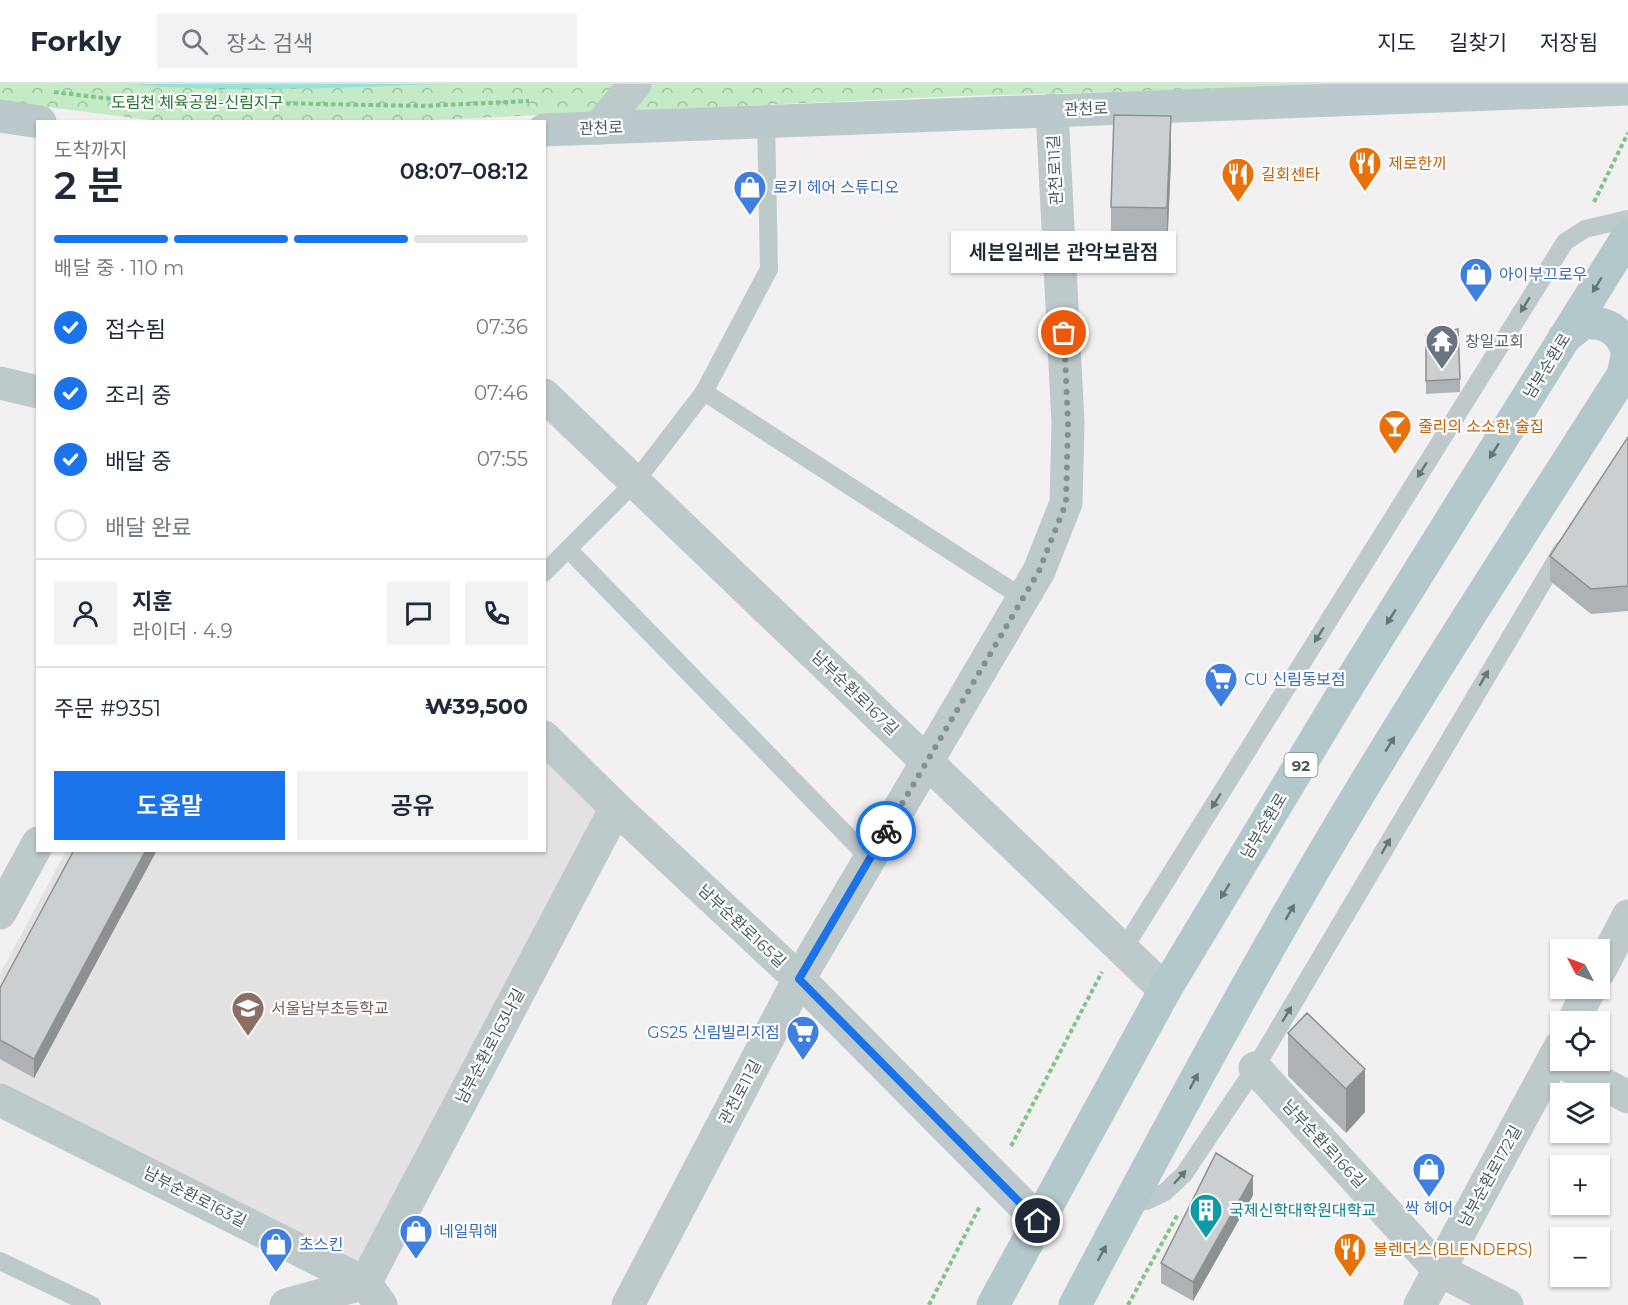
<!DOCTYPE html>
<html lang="ko">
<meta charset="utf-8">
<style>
:root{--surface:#fff;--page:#f2f2f3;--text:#1f2937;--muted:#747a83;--line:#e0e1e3;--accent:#1a73e8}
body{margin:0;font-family:Montserrat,"Noto Sans KR",sans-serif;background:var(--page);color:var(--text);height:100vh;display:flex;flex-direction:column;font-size:22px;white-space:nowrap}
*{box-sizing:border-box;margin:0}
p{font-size:20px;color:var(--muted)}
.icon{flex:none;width:33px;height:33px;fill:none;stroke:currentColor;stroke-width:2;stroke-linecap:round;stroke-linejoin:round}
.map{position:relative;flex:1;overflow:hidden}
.details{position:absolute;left:36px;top:36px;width:510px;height:732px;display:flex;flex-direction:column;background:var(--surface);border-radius:0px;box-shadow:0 2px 4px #0004}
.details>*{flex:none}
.needle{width:39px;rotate:311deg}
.fabs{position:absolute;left:1550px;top:855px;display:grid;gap:12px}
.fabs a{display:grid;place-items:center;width:60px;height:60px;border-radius:0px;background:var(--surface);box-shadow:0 2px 4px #0004;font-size:30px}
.pin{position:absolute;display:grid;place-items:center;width:51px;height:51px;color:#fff;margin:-26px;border:3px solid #fff;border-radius:50%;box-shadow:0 2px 6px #0007}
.courier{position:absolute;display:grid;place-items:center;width:60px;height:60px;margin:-30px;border:4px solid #1a73e8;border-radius:50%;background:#fff;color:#222;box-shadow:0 2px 8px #0007}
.bubble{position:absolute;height:42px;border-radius:0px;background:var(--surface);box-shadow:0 2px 4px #0004;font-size:20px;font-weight:600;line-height:42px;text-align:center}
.headline em{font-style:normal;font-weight:600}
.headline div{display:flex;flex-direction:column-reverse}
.headline{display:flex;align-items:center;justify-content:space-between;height:102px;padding:0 18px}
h1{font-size:39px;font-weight:600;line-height:45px}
.bar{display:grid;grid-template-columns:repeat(4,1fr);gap:9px 6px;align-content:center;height:72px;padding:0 18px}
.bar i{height:8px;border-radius:4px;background:var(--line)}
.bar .selected{background:var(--accent)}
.bar p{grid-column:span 4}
.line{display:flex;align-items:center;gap:15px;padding:0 18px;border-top:2px solid var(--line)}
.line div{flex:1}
.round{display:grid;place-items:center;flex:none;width:63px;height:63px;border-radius:0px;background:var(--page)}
ol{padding:0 18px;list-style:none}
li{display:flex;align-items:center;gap:18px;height:66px}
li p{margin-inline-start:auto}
li .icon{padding:6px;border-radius:50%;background:var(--accent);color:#fff;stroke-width:4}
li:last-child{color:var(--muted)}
li i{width:33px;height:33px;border:3px solid var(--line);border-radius:50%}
.button{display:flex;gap:12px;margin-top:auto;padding:12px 18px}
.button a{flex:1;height:69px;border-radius:0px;background:var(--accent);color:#fff;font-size:24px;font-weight:600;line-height:69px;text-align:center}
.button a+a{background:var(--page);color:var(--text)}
header{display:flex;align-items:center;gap:36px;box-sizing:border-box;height:84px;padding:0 30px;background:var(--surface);border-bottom:2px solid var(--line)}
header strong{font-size:28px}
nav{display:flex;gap:33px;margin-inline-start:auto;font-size:21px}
.search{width:420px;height:54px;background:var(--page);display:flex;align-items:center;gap:15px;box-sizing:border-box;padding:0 21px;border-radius:0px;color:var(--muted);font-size:22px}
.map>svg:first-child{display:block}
.education{fill:#e3e1e2}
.forest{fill:url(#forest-crowns)}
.water{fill:url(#water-waves)}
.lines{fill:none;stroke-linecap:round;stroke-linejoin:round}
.path{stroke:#80c48b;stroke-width:4;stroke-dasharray:4.5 3;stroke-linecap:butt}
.service{stroke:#bec9cb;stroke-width:18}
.minor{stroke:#bec9cb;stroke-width:33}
.secondary{stroke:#bbc9cc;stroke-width:33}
.primary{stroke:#b3c8cb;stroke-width:33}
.minor-bridge{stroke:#bec9cb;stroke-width:33}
.wall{fill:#afb2b4}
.shaded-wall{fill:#8e9192}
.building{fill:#cbcfd1;stroke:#8e9192;stroke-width:1.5}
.oneway{fill:#647577}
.oneway2{fill:#677577}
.done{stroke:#858e90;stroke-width:6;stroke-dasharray:0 10.8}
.route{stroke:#1a73e8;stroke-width:8}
.labels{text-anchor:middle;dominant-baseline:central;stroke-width:4.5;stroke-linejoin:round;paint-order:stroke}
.shield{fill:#fff;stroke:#808b8c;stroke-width:1.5}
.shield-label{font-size:15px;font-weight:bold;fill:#4a595b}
.park-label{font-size:16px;fill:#237530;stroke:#fff}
.street-label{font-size:16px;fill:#4a595b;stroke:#fff}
.food-label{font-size:16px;fill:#c56008;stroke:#fff;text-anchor:start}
.shop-label{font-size:16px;fill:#366cbe;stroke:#fff;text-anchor:start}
.worship-label{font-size:16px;fill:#5b616d;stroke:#fff;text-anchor:start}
.education-label{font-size:16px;fill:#785e54;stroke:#fff;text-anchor:start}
.culture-label{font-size:16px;fill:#0d838f;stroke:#fff;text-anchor:start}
</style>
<header>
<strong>Forkly</strong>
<div class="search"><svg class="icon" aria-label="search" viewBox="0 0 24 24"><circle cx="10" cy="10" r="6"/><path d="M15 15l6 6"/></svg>장소 검색</div>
<nav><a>지도</a><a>길찾기</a><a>저장됨</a></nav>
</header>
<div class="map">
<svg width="1628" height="1221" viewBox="0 0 1628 1221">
<defs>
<pattern id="forest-crowns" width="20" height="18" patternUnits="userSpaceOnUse" patternTransform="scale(1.5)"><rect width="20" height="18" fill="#c4eac6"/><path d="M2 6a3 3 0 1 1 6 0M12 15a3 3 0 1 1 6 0" fill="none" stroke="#a1c1a4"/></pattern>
<pattern id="water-waves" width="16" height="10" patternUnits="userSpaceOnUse" patternTransform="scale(1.5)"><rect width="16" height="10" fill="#97e2d8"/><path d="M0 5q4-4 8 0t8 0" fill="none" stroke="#7dbab2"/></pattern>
</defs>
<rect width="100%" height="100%" fill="#f2f0f1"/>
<!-- education -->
<path class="education" d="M 545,653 L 616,724 L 365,1199 L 0,1016 L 0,890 L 66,767 L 544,766 Z"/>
<!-- forest -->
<path class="forest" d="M 0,0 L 1409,0 L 961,12 L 387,38 L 165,38 L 0,17 Z"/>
<!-- water -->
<path class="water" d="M 129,0 L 447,0 C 341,3 234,10 129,0 Z"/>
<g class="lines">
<!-- path -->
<g class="path">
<path d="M 54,8 L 120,16 L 421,22 L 529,17"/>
<path d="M 1594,118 L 1628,49"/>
<path d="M 1011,1062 L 1102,888"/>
<path d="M 929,1221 L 980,1122"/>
<path d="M 1128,1221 L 1178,1130"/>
</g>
<!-- service -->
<g class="service">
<path d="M 704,308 L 1023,514"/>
<path d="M 568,465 L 635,398 L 704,308 L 769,185 L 766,37"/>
<path d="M 544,489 L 568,465 L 870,775"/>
<path d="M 1123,866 L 1565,158 L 1585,145 L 1628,135"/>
<path d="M 1130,1118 L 1146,1117 L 1165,1108 L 1184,1090 L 1255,984 L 1562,466"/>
<path d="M 0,1177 L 92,1221"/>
</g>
<!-- minor -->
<g class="minor">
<path d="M 0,299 L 38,308"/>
<path d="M 544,311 L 1165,906"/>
<path d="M 544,653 L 616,724 L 799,895 L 1038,1136"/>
<path d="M 0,829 L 38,759"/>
<path d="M 1599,888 L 1628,832"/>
<path d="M 1573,938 L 1590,904"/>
<path d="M 1554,974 L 1628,1013"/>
<path d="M 1255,984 L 1439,1186 L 1507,1221"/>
<path d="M 0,1016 L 365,1199 L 381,1221"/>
<path d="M 286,1221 L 365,1199 L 616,724"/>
<path d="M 628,1221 L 799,895 L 1039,487 L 1066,419 L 1068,339 L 1052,26"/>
<path d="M 1420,1221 L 1560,963"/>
</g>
<!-- secondary -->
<g class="secondary">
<path d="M 0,32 L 40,38"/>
<path d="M 544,46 L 1628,5"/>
</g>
<!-- primary -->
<g class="primary">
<path d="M 1564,254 L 1583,239 C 1607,237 1620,246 1628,268 L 1623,291"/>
<path d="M 993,1221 L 1165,906 L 1344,608 L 1628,152"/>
<path d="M 1075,1221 C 1155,1070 1236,918 1323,770 C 1420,605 1525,445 1628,283"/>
</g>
<!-- minor-bridge -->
<path class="minor-bridge" d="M 598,44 L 635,0"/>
</g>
<!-- wall -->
<g class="wall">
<path d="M 1171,76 L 1167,168 L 1111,166 L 1111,123 Z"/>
<path d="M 1426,251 L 1460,295 L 1460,308 L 1426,310 Z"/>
<path d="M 1628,353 L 1628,527 L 1591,530 L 1550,497 L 1550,472 Z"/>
<path d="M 74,766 L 157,766 L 34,994 L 0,975 L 0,904 Z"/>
<path d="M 1307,929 L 1365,1028 L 1346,1049 L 1288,992 L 1288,949 Z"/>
<path d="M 1253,1111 L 1193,1217 L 1161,1199 L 1161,1179 Z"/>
</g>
<!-- shaded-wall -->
<g class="shaded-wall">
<path d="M 1171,32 L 1171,76 L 1167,168 L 1167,124 Z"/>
<path d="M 146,766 L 157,766 L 34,994 L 34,975 Z"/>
<path d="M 1365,985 L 1365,1028 L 1346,1049 L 1346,1005 Z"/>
<path d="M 1253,1092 L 1253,1111 L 1193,1217 L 1193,1198 Z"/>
</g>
<!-- building -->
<g class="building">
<path d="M 1114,31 L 1171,32 L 1167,124 L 1111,123 Z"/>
<path d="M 1458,245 L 1460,295 L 1426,297 L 1426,251 Z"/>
<path d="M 1628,353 L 1628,502 L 1591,505 L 1550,472 Z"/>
<path d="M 74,766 L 146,766 L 34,975 L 0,956 L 0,904 Z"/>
<path d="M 1307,929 L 1365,985 L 1346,1005 L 1288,949 Z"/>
<path d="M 1216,1069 L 1253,1092 L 1193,1198 L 1161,1179 Z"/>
</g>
<!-- one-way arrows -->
<defs><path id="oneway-solid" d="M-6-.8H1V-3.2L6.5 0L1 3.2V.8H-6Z" transform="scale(1.5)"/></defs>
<g class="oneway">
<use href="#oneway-solid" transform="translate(1597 201) rotate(122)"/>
<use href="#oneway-solid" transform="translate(1494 367) rotate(122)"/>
<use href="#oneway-solid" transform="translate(1391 533) rotate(122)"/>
<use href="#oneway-solid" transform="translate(1390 660) rotate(-59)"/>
<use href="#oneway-solid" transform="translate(1225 807) rotate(121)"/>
<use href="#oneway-solid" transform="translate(1290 828) rotate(-60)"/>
<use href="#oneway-solid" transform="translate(1194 997) rotate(-62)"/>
<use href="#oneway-solid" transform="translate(1102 1169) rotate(-62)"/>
</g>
<g class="oneway2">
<use href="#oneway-solid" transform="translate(1525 221) rotate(122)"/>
<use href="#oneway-solid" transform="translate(1422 386) rotate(122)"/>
<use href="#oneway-solid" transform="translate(1319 551) rotate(122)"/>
<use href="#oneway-solid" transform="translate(1484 594) rotate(-60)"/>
<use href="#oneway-solid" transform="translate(1216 717) rotate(122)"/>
<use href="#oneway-solid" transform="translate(1386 762) rotate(-60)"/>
<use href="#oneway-solid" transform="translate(1287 930) rotate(-59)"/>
<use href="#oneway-solid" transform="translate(1180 1093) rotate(-48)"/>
</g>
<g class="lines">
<!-- done -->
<path class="done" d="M 886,747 L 1039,487 L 1066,419 L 1068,339 L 1064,249"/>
<!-- route -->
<path class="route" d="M 886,747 L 799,895 L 1038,1137"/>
</g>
<!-- icons -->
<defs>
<symbol id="restaurant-pin" viewBox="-11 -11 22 30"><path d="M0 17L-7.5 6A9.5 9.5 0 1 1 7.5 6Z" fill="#e8710a" stroke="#fff"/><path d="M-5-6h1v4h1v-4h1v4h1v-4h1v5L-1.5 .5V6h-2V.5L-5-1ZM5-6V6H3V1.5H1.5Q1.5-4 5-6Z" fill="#fff"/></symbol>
<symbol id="shop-pin" viewBox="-11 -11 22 30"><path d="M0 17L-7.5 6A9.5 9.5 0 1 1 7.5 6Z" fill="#3f7fe0" stroke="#fff"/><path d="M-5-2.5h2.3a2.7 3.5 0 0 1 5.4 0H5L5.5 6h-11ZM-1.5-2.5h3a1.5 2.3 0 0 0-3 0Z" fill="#fff"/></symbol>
<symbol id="temple-pin" viewBox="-11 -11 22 30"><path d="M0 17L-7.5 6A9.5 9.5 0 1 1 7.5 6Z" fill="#6b7280" stroke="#fff"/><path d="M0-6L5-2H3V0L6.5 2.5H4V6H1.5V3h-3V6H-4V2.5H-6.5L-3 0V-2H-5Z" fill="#fff"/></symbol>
<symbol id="bar-pin" viewBox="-11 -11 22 30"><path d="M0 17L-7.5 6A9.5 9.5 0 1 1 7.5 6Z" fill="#e8710a" stroke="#fff"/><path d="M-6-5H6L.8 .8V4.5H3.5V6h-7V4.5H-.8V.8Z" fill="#fff"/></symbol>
<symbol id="supermarket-pin" viewBox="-11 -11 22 30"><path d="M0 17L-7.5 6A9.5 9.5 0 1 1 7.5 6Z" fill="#3f7fe0" stroke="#fff"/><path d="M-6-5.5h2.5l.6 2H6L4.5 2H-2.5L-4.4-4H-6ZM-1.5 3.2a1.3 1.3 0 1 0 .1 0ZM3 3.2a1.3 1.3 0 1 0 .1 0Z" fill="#fff"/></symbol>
<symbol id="school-pin" viewBox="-11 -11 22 30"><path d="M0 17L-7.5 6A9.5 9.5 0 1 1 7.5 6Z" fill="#8d6e63" stroke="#fff"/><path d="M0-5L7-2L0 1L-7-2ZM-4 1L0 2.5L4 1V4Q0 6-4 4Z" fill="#fff"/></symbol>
<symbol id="building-pin" viewBox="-11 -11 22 30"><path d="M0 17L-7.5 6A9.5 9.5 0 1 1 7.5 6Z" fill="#0f9aa8" stroke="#fff"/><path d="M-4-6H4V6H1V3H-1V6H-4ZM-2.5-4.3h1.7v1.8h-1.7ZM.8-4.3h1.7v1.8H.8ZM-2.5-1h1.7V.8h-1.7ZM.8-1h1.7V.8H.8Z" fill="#fff"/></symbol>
</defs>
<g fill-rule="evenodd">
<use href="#restaurant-pin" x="1346" y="60" width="38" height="52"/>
<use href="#restaurant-pin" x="1219" y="71" width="38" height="52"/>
<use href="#shop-pin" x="731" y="84" width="38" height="52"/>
<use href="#shop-pin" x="1457" y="171" width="38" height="52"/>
<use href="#temple-pin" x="1423" y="238" width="38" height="52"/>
<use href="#bar-pin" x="1376" y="323" width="38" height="52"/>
<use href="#supermarket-pin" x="1202" y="576" width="38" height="52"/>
<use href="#school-pin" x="229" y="905" width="38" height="52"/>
<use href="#supermarket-pin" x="784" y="929" width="38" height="52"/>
<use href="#shop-pin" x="1410" y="1066" width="38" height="52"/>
<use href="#building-pin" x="1187" y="1107" width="38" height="52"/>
<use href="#shop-pin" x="397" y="1128" width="38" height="52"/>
<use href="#shop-pin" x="257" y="1141" width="38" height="52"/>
<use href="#restaurant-pin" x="1331" y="1146" width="38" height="52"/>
</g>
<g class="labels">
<!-- shield labels -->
<rect class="shield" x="1284.5" y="669" width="33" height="24" rx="4.5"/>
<g class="shield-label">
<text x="1301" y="681">92</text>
</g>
<!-- park labels -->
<g class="park-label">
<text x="197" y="18">도림천 체육공원-신림지구</text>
</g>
<!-- street labels -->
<g class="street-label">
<text transform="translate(1086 25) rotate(-2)">관천로</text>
<text transform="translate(601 44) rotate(-2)">관천로</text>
<text transform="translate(1055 86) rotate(-93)">관천로11길</text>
<text transform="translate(1547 282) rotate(-58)">남부순환로</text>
<text transform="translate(855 609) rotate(44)">남부순환로167길</text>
<text transform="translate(1264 742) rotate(-59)">남부순환로</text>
<text transform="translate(742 842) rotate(43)">남부순환로165길</text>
<text transform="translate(490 962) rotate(-62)">남부순환로163나길</text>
<text transform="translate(740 1008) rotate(-62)">관천로11길</text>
<text transform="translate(1324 1060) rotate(47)">남부순환로166길</text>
<text transform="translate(1490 1092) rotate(-61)">남부순환로172길</text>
<text transform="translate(195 1113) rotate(27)">남부순환로163길</text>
</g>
<!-- food labels -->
<g class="food-label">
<text x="1388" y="79">제로한끼</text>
<text x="1261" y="90">길회센타</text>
<text x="1418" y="342">줄리의 소소한 술집</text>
<text x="1373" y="1165">블렌더스(BLENDERS)</text>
</g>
<!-- shop labels -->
<g class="shop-label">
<text x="773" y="103">로키 헤어 스튜디오</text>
<text x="1499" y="190">아이부끄로우</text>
<text x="1244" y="595">CU 신림동보점</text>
<text x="780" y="948" text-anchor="end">GS25 신림빌리지점</text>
<text x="1429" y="1124" text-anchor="middle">싹 헤어</text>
<text x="439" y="1147">네일뭐해</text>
<text x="299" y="1160">초스킨</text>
</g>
<!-- worship labels -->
<g class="worship-label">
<text x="1465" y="257">창일교회</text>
</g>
<!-- education labels -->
<g class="education-label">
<text x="271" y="924">서울남부초등학교</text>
</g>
<!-- culture labels -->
<g class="culture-label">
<text x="1229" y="1126">국제신학대학원대학교</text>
</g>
</g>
</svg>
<div class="fabs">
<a><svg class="needle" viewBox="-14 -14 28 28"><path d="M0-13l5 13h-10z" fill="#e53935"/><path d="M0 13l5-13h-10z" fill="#747a83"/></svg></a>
<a><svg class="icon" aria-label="locate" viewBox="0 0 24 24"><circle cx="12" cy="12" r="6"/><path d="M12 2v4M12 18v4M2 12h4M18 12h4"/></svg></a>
<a><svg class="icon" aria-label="layers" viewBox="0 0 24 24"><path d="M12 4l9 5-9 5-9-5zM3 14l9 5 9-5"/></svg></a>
<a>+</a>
<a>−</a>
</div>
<div class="pin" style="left:1064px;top:249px;background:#ea580c"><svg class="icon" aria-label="bag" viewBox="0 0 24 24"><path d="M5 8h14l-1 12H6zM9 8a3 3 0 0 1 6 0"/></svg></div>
<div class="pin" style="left:1038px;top:1137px;background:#1f2937"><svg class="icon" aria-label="home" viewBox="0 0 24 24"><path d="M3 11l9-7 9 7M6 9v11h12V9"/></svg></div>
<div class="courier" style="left:886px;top:747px"><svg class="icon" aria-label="bike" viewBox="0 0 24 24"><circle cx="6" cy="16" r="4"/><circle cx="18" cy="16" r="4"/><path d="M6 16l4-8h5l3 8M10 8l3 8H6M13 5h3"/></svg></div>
<div class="bubble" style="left:951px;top:147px;width:225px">세븐일레븐 관악보람점</div>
<section class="details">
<div class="headline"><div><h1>2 분</h1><p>도착까지</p></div><em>08:07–08:12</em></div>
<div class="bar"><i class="selected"></i><i class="selected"></i><i class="selected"></i><i></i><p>배달 중 · 110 m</p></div>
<ol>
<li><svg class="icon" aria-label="check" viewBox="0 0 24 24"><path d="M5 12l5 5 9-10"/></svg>접수됨<p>07:36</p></li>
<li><svg class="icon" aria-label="check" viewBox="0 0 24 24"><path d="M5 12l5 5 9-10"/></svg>조리 중<p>07:46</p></li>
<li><svg class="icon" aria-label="check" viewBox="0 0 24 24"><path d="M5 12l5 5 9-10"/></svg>배달 중<p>07:55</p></li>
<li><i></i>배달 완료</li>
</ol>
<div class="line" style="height:108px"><a class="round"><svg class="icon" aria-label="person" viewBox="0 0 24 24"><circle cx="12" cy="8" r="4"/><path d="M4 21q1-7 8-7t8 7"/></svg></a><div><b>지훈</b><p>라이더 · 4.9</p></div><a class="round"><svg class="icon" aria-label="chat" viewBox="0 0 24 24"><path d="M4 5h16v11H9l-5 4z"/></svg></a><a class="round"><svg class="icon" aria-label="phone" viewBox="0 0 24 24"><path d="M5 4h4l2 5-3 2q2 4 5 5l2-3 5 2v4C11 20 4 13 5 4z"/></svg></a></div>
<div class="line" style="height:78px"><div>주문 #9351</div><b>₩39,500</b></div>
<div class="button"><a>도움말</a><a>공유</a></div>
</section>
</div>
